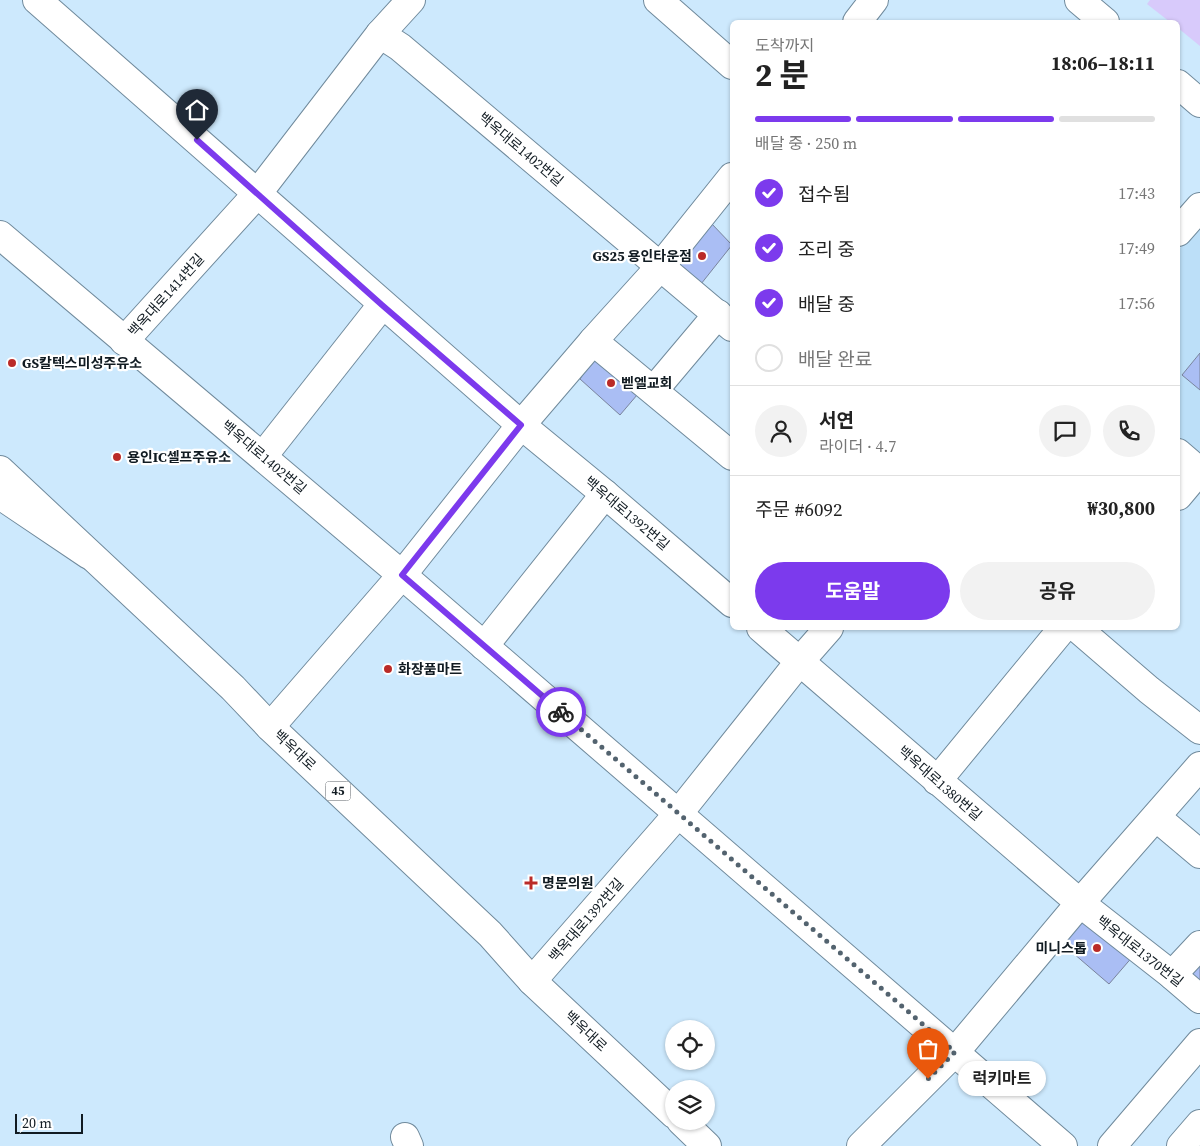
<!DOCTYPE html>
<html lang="ko">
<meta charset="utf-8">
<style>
:root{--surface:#fff;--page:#f2f2f2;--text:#222;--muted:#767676;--line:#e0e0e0;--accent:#7c3aed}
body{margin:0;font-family:"Source Serif 4","Noto Sans KR",serif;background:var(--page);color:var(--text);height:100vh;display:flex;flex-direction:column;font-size:19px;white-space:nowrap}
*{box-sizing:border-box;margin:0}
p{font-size:16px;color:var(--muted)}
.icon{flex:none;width:28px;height:28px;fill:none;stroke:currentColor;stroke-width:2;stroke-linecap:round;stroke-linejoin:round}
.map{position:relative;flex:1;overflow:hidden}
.drawer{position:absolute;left:730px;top:20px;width:450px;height:610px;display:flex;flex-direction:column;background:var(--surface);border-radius:8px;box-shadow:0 1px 4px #0004}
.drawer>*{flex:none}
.buttons{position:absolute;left:665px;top:1020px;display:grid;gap:10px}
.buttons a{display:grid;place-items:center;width:50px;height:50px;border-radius:50%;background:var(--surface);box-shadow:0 1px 4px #0004;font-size:25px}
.scale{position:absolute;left:15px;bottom:12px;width:68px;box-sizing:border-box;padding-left:5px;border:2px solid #111b22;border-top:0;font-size:14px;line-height:18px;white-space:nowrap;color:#111b22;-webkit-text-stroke:4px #fff;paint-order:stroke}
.pin{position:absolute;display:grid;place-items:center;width:42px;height:42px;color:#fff;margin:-51px -21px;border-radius:50% 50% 50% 0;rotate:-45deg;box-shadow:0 0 5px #0007}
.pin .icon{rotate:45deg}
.courier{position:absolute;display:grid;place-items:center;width:50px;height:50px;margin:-25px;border:4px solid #7c3aed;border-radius:50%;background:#fff;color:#222;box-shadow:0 1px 6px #0007}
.bubble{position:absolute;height:35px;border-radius:18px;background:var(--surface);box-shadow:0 1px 4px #0004;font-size:16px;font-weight:700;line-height:35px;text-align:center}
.headline em{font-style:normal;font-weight:700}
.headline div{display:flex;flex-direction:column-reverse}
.headline{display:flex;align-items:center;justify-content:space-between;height:85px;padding:0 25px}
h1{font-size:32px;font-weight:700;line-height:38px}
.bar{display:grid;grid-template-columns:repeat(4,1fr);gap:8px 5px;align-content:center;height:60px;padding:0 25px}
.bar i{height:6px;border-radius:4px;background:var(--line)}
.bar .active{background:var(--accent)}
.bar p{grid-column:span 4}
.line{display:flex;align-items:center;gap:12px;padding:0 25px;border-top:1px solid var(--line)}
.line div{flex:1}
.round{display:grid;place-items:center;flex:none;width:52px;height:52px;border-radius:26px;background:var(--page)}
ol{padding:0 25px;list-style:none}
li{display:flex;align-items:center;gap:15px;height:55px}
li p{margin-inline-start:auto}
li .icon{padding:5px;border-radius:50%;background:var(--accent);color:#fff;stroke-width:4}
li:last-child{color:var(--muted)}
li i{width:28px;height:28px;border:2px solid var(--line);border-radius:50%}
.cta{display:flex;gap:10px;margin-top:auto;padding:10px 25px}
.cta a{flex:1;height:58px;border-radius:30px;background:var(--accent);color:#fff;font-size:20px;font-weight:700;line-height:58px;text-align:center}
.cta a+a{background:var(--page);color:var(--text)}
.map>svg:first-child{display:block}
.built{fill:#bcdff8}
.green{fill:#d8cafb}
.building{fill:#aabef4;stroke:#7a849d}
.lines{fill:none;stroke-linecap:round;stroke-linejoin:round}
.minor-casing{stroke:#708a9c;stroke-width:30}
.major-casing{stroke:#708a9c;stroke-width:30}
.highway-casing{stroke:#708a9c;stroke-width:30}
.minor{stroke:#fff;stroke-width:28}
.major{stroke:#fff;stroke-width:28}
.highway{stroke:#fff;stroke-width:28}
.done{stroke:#53636f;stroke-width:5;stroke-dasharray:0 9}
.route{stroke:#7c3aed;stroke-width:6}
.poi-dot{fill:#ba2b28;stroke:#fff;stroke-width:2}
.labels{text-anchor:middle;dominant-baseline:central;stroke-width:4.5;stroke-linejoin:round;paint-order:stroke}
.shield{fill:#fff;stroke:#585f64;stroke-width:1}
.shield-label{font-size:12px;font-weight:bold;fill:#111b22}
.street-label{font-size:14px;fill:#111b22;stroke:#fff}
.poi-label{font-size:14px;font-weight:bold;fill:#111b22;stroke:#fff;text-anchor:start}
</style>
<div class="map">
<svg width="1200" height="1146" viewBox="0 0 1200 1146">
<rect width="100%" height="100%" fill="#cde9fd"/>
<!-- built -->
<path class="built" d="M 1200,224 L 1200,458 L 1178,439 L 1178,251 Z"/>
<!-- green -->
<path class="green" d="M 1150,0 L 1200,0 L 1200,46 L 1178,28 L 1178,22 L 1170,22 L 1147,4 Z"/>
<!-- building -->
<g class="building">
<path d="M 711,223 L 732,245 L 697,289 L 671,268 Z"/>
<path d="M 598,351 L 643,388 L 620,415 L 580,379 Z"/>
<path d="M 1200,353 L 1200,390 L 1182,375 Z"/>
<path d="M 1082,911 L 1134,955 L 1109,984 L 1059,941 Z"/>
<path d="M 1200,963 L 1200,985 L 1189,976 Z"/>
</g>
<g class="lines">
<defs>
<g id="minor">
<path d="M 37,0 L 521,425 L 605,494 L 732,603"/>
<path d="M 658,0 L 732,65"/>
<path d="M 1079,0 L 1105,22"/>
<path d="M 857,22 L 874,0"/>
<path d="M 380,34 L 400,47 L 732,327"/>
<path d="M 1178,84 L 1200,103"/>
<path d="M 1178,232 L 1200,207"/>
<path d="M 0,235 L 402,575 L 1063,1146"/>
<path d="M 124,341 L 257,194 L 380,34 L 411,0"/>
<path d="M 593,341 L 732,456"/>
<path d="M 654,390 L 718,314"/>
<path d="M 1178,453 L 1200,472"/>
<path d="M 263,456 L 382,305"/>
<path d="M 1178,496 L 1199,471"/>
<path d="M 761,628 L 1080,903 L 1172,975 L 1200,999"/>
<path d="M 1077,628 L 1149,690 L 1200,730"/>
<path d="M 484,646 L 605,494"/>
<path d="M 270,727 L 402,575 L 521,425 L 593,341 L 660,267 L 732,177"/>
<path d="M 937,781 L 1063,628"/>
<path d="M 1156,817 L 1200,854"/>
<path d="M 1172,975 L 1200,945"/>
<path d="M 532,981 L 678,814 L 800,661 L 829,628"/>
<path d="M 405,1137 L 409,1146"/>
<path d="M 861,1146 L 955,1052 L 1080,903 L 1200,766"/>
<path d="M 1112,1146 L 1200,1043"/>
<path d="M 1181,1146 L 1200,1124"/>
</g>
<g id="major">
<path d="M 0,470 L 233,688 L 270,727 L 490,934 L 532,981 L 674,1114"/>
<path d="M 681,1121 L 707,1146"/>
</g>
<path id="highway" d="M 0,495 L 89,555"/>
</defs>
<!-- minor casing -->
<use href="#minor" class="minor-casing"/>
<!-- major casing -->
<use href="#major" class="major-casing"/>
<!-- highway casing -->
<use href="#highway" class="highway-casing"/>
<!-- minor -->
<use href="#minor" class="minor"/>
<!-- major -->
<use href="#major" class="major"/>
<!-- highway -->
<use href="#highway" class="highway"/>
</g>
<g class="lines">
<!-- done -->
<path class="done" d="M 561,712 L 955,1052 L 928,1079"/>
<!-- route -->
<path class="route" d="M 197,140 L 382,305 L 521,425 L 402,575 L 561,712"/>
</g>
<!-- markers -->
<g class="poi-dot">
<circle cx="702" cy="256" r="5"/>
<circle cx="12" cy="363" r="5"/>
<circle cx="611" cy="383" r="5"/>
<circle cx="117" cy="457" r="5"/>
<circle cx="388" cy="669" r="5"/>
<path d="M528.5 875.5h5v5h5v5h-5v5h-5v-5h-5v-5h5z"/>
<circle cx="1097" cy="948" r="5"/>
</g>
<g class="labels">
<!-- shield labels -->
<rect class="shield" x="325.5" y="781.5" width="25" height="19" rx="4"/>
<g class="shield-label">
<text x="338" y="791">45</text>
</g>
<!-- street labels -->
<g class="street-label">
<text transform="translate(521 149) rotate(40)">백옥대로1402번길</text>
<text transform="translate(166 295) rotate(-48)">백옥대로1414번길</text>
<text transform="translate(264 457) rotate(40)">백옥대로1402번길</text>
<text transform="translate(627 513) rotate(40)">백옥대로1392번길</text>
<text transform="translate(295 750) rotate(43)">백옥대로</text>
<text transform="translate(940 783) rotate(41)">백옥대로1380번길</text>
<text transform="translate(586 920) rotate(-49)">백옥대로1392번길</text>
<text transform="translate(1140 951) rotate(38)">백옥대로1370번길</text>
<text transform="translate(586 1031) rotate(43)">백옥대로</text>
</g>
<!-- poi labels -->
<g class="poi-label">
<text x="692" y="256" text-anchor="end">GS25 용인타운점</text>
<text x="22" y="363">GS칼텍스미성주유소</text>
<text x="621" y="383">벧엘교회</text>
<text x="127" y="457">용인IC셀프주유소</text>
<text x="398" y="669">화장품마트</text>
<text x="542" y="883">명문의원</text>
<text x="1087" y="948" text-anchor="end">미니스톱</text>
</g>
</g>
</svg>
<div class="buttons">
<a><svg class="icon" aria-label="locate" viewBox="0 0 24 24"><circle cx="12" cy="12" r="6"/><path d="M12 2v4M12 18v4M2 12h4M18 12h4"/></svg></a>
<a><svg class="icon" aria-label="layers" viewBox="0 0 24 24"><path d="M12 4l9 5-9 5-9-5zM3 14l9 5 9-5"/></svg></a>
</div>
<div class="scale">20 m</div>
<div class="pin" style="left:928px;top:1079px;background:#ea580c"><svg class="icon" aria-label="bag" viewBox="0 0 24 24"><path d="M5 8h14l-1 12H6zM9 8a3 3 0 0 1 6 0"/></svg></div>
<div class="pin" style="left:197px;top:140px;background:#1f2937"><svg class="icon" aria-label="home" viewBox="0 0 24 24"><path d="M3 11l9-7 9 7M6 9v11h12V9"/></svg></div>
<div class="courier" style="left:561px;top:712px"><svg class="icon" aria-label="bike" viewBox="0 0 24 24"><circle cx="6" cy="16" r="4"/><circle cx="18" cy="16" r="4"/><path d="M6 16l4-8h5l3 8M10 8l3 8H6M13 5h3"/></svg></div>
<div class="bubble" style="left:958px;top:1061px;width:88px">럭키마트</div>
<section class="drawer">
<div class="headline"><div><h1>2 분</h1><p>도착까지</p></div><em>18:06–18:11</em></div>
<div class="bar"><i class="active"></i><i class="active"></i><i class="active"></i><i></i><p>배달 중 · 250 m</p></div>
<ol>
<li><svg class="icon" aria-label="check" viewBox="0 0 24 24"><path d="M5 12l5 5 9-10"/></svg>접수됨<p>17:43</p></li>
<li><svg class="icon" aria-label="check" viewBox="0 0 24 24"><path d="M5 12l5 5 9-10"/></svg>조리 중<p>17:49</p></li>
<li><svg class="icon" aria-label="check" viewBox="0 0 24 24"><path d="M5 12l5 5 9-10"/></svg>배달 중<p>17:56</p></li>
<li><i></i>배달 완료</li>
</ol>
<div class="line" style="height:90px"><a class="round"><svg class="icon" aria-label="person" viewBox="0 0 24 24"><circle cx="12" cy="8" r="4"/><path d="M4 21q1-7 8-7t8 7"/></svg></a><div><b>서연</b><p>라이더 · 4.7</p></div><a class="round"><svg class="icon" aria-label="chat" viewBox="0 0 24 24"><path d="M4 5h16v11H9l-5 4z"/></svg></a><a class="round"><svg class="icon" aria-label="phone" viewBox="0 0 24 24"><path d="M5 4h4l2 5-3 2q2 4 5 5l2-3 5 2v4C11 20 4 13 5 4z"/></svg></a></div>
<div class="line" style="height:65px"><div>주문 #6092</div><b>₩30,800</b></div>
<div class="cta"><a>도움말</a><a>공유</a></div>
</section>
</div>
